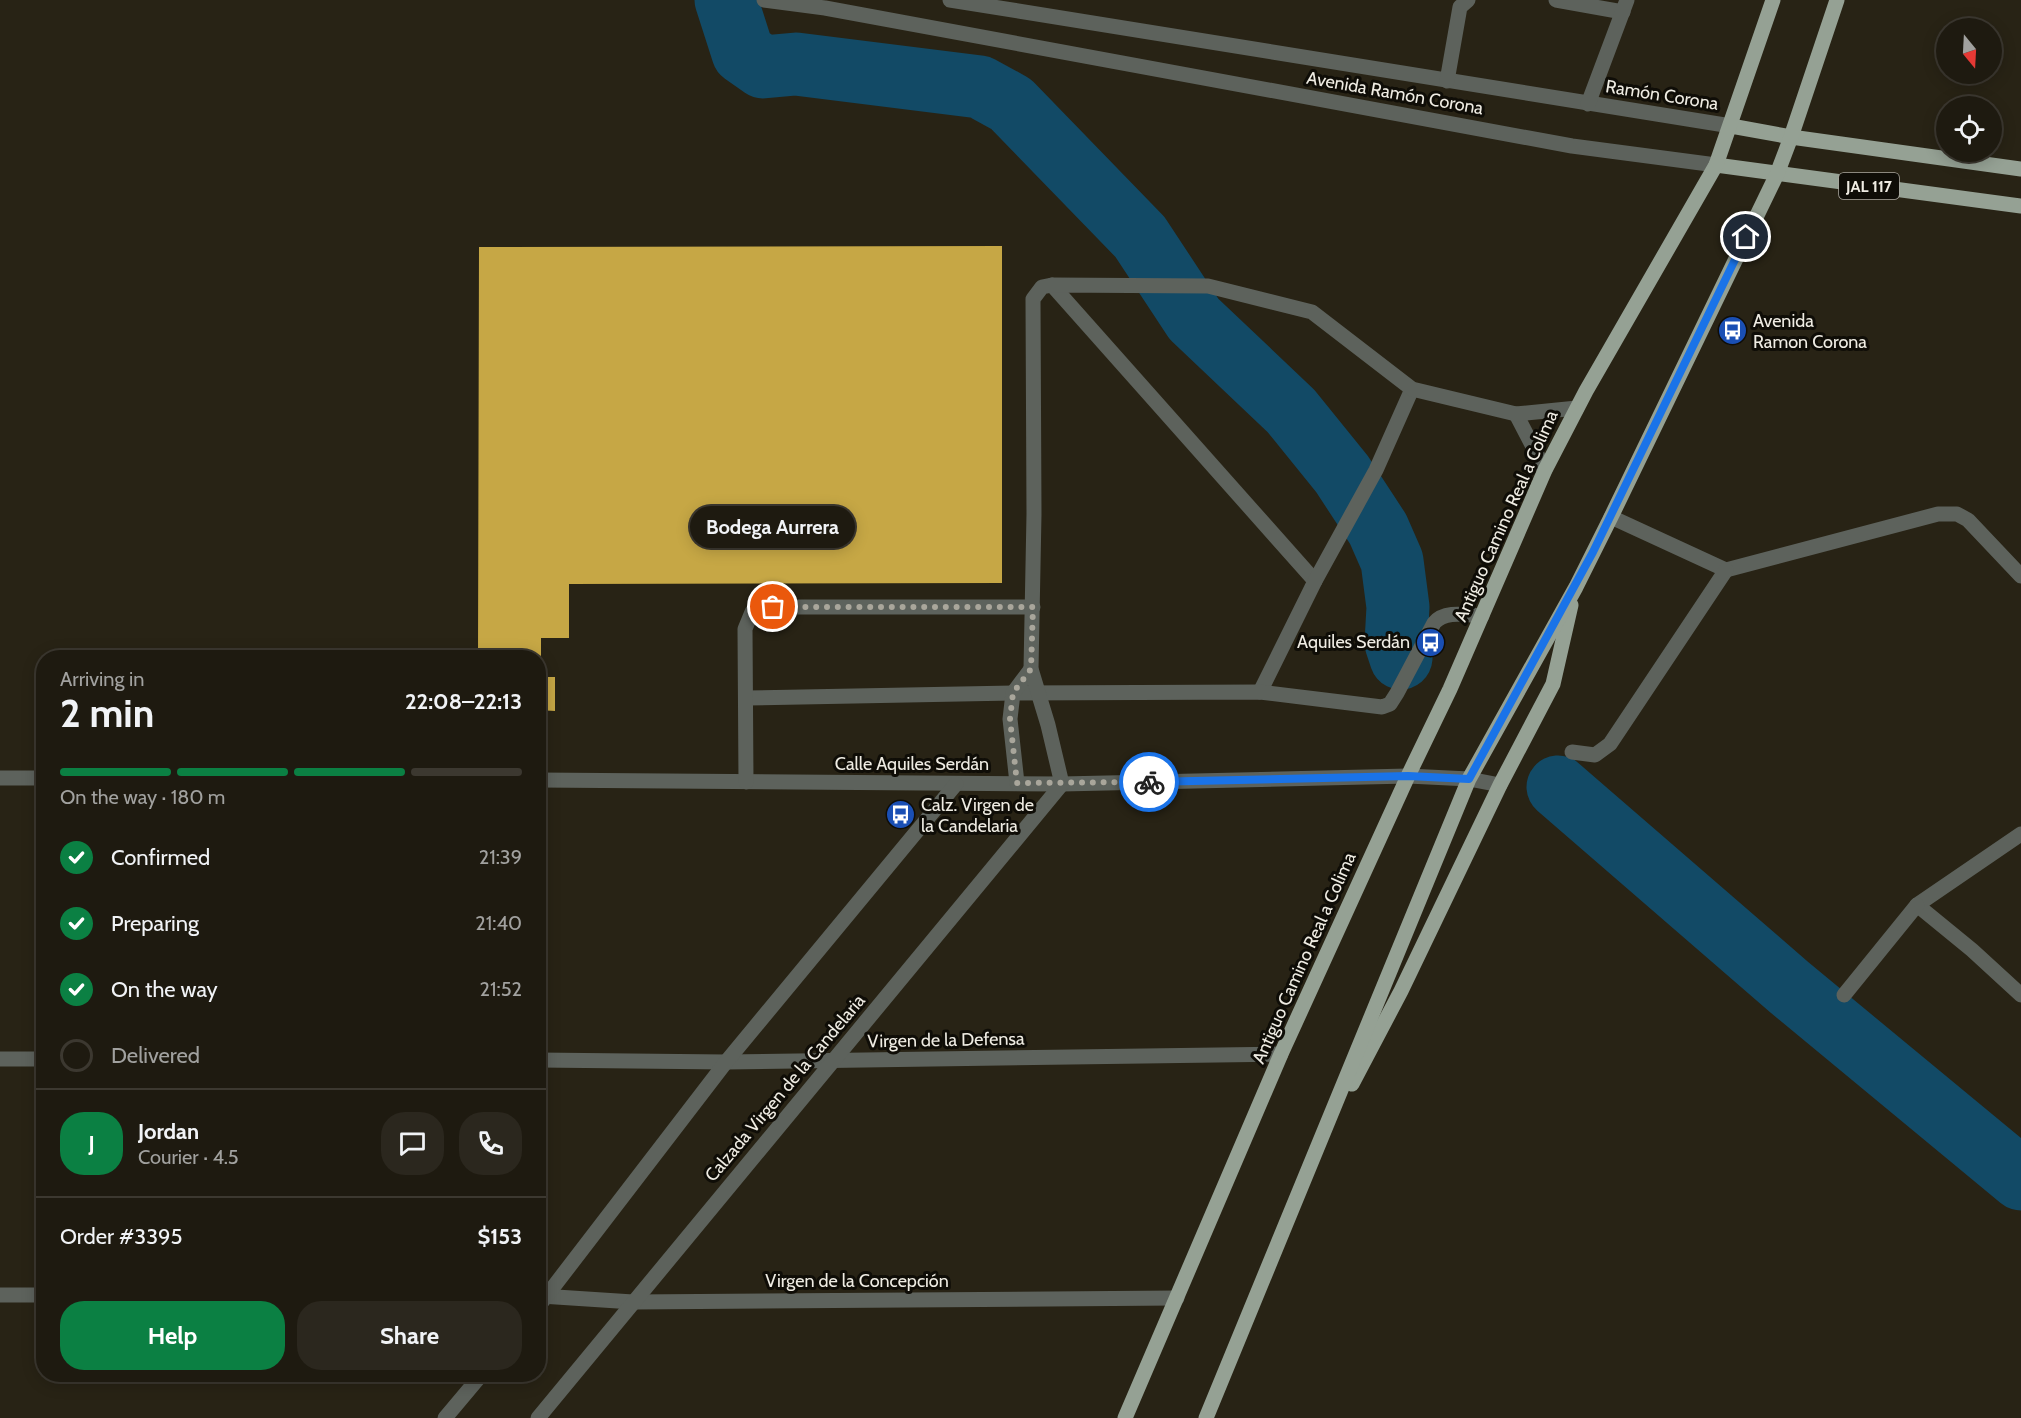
<!DOCTYPE html>
<meta charset="utf-8">
<style>
:root{--surface:#1e1a10;--page:#2b271e;--text:#f1f3f6;--muted:#a1a19f;--line:#3c3830;--accent:#0b8043}
body{margin:0;font-family:Cabin,sans-serif;background:var(--page);color:var(--text);height:100vh;display:flex;flex-direction:column;font-size:22px;white-space:nowrap}
*{box-sizing:border-box;margin:0}
p{font-size:20px;color:var(--muted)}
.icon{flex:none;width:33px;height:33px;fill:none;stroke:currentColor;stroke-width:2;stroke-linecap:round;stroke-linejoin:round}
.map{position:relative;flex:1;overflow:hidden}
.drawer{position:absolute;left:36px;top:650px;width:510px;height:732px;display:flex;flex-direction:column;background:var(--surface);border-radius:24px;box-shadow:0 3px 15px #0003,0 0 0 2px var(--line)}
.drawer>*{flex:none}
.needle{width:39px;rotate:162deg}
.buttons{position:absolute;left:1936px;top:18px;display:grid;gap:12px}
.buttons a{display:grid;place-items:center;width:66px;height:66px;border-radius:50%;background:var(--surface);box-shadow:0 3px 15px #0003,0 0 0 2px var(--line);font-size:30px}
.pin{position:absolute;display:grid;place-items:center;width:51px;height:51px;color:#fff;margin:-26px;border:3px solid #fff;border-radius:50%;box-shadow:0 2px 6px #0007}
.courier{position:absolute;display:grid;place-items:center;width:60px;height:60px;margin:-30px;border:4px solid #1a73e8;border-radius:50%;background:#fff;color:#222;box-shadow:0 2px 8px #0007}
.bubble{position:absolute;height:42px;border-radius:21px;background:var(--surface);box-shadow:0 3px 15px #0003,0 0 0 2px var(--line);font-size:20px;font-weight:700;line-height:42px;text-align:center}
.overview em{font-style:normal;font-weight:700}
.overview div{display:flex;flex-direction:column-reverse}
.overview{display:flex;align-items:center;justify-content:space-between;height:102px;padding:0 24px}
h1{font-size:39px;font-weight:700;line-height:45px}
.bar{display:grid;grid-template-columns:repeat(4,1fr);gap:9px 6px;align-content:center;height:72px;padding:0 24px}
.bar i{height:8px;border-radius:4px;background:var(--line)}
.bar .active{background:var(--accent)}
.bar p{grid-column:span 4}
.line{display:flex;align-items:center;gap:15px;padding:0 24px;border-top:2px solid var(--line)}
.line div{flex:1}
.round{display:grid;place-items:center;flex:none;width:63px;height:63px;border-radius:24px;background:var(--page)}
ol{padding:0 24px;list-style:none}
li{display:flex;align-items:center;gap:18px;height:66px}
li p{margin-inline-start:auto}
li .icon{padding:6px;border-radius:50%;background:var(--accent);color:#fff;stroke-width:4}
li:last-child{color:var(--muted)}
li i{width:33px;height:33px;border:3px solid var(--line);border-radius:50%}
.action{display:flex;gap:12px;margin-top:auto;padding:12px 24px}
.action a{flex:1;height:69px;border-radius:24px;background:var(--accent);color:#fff;font-size:24px;font-weight:700;line-height:69px;text-align:center}
.action a+a{background:var(--page);color:var(--text)}
.map>svg:first-child{display:block}
.lines{fill:none;stroke-linecap:round;stroke-linejoin:round}
.river{stroke:#124a66;stroke-width:63}
.building{fill:#c6a745}
.minor{stroke:#5d625c;stroke-width:15}
.major{stroke:#95a194;stroke-width:15}
.done{stroke:#a9a69b;stroke-width:6;stroke-dasharray:0 10.8}
.route{stroke:#1a73e8;stroke-width:8}
.labels{text-anchor:middle;dominant-baseline:central;stroke-width:6;stroke-linejoin:round;paint-order:stroke}
.shield{fill:#0f0d07;stroke:#aca9a1;stroke-width:1.5}
.shield-label{font-size:16px;font-weight:bold;fill:#efece3}
.street-label{font-size:18px;fill:#efece3;stroke:#0f0d07}
.poi-label{font-size:18px;fill:#efece3;stroke:#0f0d07;text-anchor:start}
</style>
<div class="map">
<svg width="2021" height="1418" viewBox="0 0 2021 1418">
<rect width="100%" height="100%" fill="#282315"/>
<g class="lines">
<!-- river -->
<g class="river">
<path d="M 726,0 L 743,53 L 763,67 L 796,64 L 980,87 L 1011,104 L 1140,237 L 1194,319 L 1291,411 L 1342,474 L 1378,529 L 1392,561 L 1398,607 L 1396,643 L 1401,658"/>
<path d="M 1558,787 L 1789,987 L 2021,1179"/>
</g>
</g>
<!-- building -->
<path class="building" d="M 1002,246 L 1002,583 L 569,584 L 569,638 L 541,638 L 541,677 L 555,677 L 555,711 L 538,710 L 538,657 L 478,657 L 479,247 Z"/>
<g class="lines">
<!-- minor -->
<g class="minor">
<path d="M 764,0 L 825,8 L 1572,146 L 1716,165"/>
<path d="M 950,0 L 1731,126"/>
<path d="M 1556,0 L 1623,12"/>
<path d="M 1447,81 L 1460,7 L 1468,0"/>
<path d="M 1588,104 L 1627,0"/>
<path d="M 1052,285 L 1315,581"/>
<path d="M 1516,414 L 1545,470"/>
<path d="M 1611,517 L 1726,570 L 1938,514 L 1957,514 L 1968,520 L 2021,576"/>
<path d="M 1260,692 L 1315,581 L 1376,470 L 1412,389"/>
<path d="M 746,698 L 1013,693 L 1260,692 L 1382,707 L 1390,704 L 1397,693 L 1434,623 C 1445,610 1466,615 1482,616"/>
<path d="M 1572,752 L 1595,755 L 1610,744 L 1726,570"/>
<path d="M 0,778 L 44,778"/>
<path d="M 538,780 L 1062,784 L 1408,776 L 1469,779 L 1500,785"/>
<path d="M 746,782 L 745,629 L 752,612 L 773,607 L 1033,607"/>
<path d="M 1017,783 L 1010,719 L 1013,693 L 1031,669"/>
<path d="M 2021,834 L 1917,905 L 1972,950 L 2021,995"/>
<path d="M 1844,995 L 1917,905"/>
<path d="M 0,1059 L 44,1059"/>
<path d="M 538,1060 L 726,1062 L 1281,1054"/>
<path d="M 0,1295 L 44,1295"/>
<path d="M 541,1296 L 633,1302 L 1177,1298"/>
<path d="M 538,1307 L 726,1062 L 956,784"/>
<path d="M 445,1418 L 482,1374"/>
<path d="M 538,1418 L 1062,784 L 1048,725 L 1031,669 L 1034,514 L 1033,299 L 1042,287 L 1052,285 L 1208,286 L 1312,312 L 1412,389 L 1516,414 L 1577,408"/>
</g>
<!-- major -->
<g class="major">
<path d="M 1731,126 L 1791,137 L 2021,169"/>
<path d="M 1716,165 L 2021,206"/>
<path d="M 1352,1084 L 1401,991 L 1500,785 L 1553,684 L 1571,605"/>
<path d="M 1125,1418 L 1281,1054 L 1408,776 L 1450,689 L 1545,470 L 1586,391 L 1716,165 L 1773,0"/>
<path d="M 1206,1418 L 1469,779 L 1576,587 L 1611,517 L 1777,174 L 1791,137 L 1837,0"/>
</g>
</g>
<g class="lines">
<!-- done -->
<path class="done" d="M 773,607 L 1033,607 L 1031,669 L 1013,693 L 1010,719 L 1017,783 L 1149,782"/>
<!-- route -->
<path class="route" d="M 1149,782 L 1408,776 L 1469,779 L 1593,552 L 1746,237"/>
</g>
<!-- icons -->
<defs>
<symbol id="bus-disc" viewBox="-11 -11 22 22"><circle r="9.5" fill="#1a4fb4" stroke="#0f0d07"/><path d="M-5-6H5V4H4V6H2V4H-2V6H-4V4H-5ZM-3.5-4V0h7V-4ZM-3.5 1.2v1.5H-2V1.2ZM2 1.2v1.5H3.5V1.2Z" fill="#fff"/></symbol>
</defs>
<g fill-rule="evenodd">
<use href="#bus-disc" x="1716" y="314" width="33" height="33"/>
<use href="#bus-disc" x="1414" y="626" width="33" height="33"/>
<use href="#bus-disc" x="884" y="798" width="33" height="33"/>
</g>
<g class="labels">
<!-- shield labels -->
<rect class="shield" x="1839" y="173" width="60" height="26" rx="4.5"/>
<g class="shield-label">
<text x="1869" y="186">JAL 117</text>
</g>
<!-- street labels -->
<g class="street-label">
<text transform="translate(1395 93) rotate(10)">Avenida Ramón Corona</text>
<text transform="translate(1662 95) rotate(9)">Ramón Corona</text>
<text transform="translate(1506 516) rotate(-66)">Antiguo Camino Real a Colima</text>
<text x="912" y="764">Calle Aquiles Serdán</text>
<text transform="translate(1304 958) rotate(-66)">Antiguo Camino Real a Colima</text>
<text transform="translate(946 1040) rotate(-1)">Virgen de la Defensa</text>
<text transform="translate(785 1088) rotate(-50)">Calzada Virgen de la Candelaria</text>
<text x="857" y="1281">Virgen de la Concepción</text>
</g>
<!-- poi labels -->
<g class="poi-label">
<text x="1753" y="321">Avenida<tspan x="1753" dy="21">Ramon Corona</tspan></text>
<text x="1410" y="642" text-anchor="end">Aquiles Serdán</text>
<text x="921" y="805">Calz. Virgen de<tspan x="921" dy="21">la Candelaria</tspan></text>
</g>
</g>
</svg>
<div class="buttons">
<a><svg class="needle" viewBox="-14 -14 28 28"><path d="M0-13l5 13h-10z" fill="#e53935"/><path d="M0 13l5-13h-10z" fill="#a1a19f"/></svg></a>
<a><svg class="icon" aria-label="locate" viewBox="0 0 24 24"><circle cx="12" cy="12" r="6"/><path d="M12 2v4M12 18v4M2 12h4M18 12h4"/></svg></a>
</div>
<div class="pin" style="left:773px;top:607px;background:#ea580c"><svg class="icon" aria-label="bag" viewBox="0 0 24 24"><path d="M5 8h14l-1 12H6zM9 8a3 3 0 0 1 6 0"/></svg></div>
<div class="pin" style="left:1746px;top:237px;background:#1f2937"><svg class="icon" aria-label="home" viewBox="0 0 24 24"><path d="M3 11l9-7 9 7M6 9v11h12V9"/></svg></div>
<div class="courier" style="left:1149px;top:782px"><svg class="icon" aria-label="bike" viewBox="0 0 24 24"><circle cx="6" cy="16" r="4"/><circle cx="18" cy="16" r="4"/><path d="M6 16l4-8h5l3 8M10 8l3 8H6M13 5h3"/></svg></div>
<div class="bubble" style="left:690px;top:506px;width:165px">Bodega Aurrera</div>
<section class="drawer">
<div class="overview"><div><h1>2 min</h1><p>Arriving in</p></div><em>22:08–22:13</em></div>
<div class="bar"><i class="active"></i><i class="active"></i><i class="active"></i><i></i><p>On the way · 180 m</p></div>
<ol>
<li><svg class="icon" aria-label="check" viewBox="0 0 24 24"><path d="M5 12l5 5 9-10"/></svg>Confirmed<p>21:39</p></li>
<li><svg class="icon" aria-label="check" viewBox="0 0 24 24"><path d="M5 12l5 5 9-10"/></svg>Preparing<p>21:40</p></li>
<li><svg class="icon" aria-label="check" viewBox="0 0 24 24"><path d="M5 12l5 5 9-10"/></svg>On the way<p>21:52</p></li>
<li><i></i>Delivered</li>
</ol>
<div class="line" style="height:108px"><b class="round" style="background:var(--accent);color:#fff">J</b><div><b>Jordan</b><p>Courier · 4.5</p></div><a class="round"><svg class="icon" aria-label="chat" viewBox="0 0 24 24"><path d="M4 5h16v11H9l-5 4z"/></svg></a><a class="round"><svg class="icon" aria-label="phone" viewBox="0 0 24 24"><path d="M5 4h4l2 5-3 2q2 4 5 5l2-3 5 2v4C11 20 4 13 5 4z"/></svg></a></div>
<div class="line" style="height:78px"><div>Order #3395</div><b>$153</b></div>
<div class="action"><a>Help</a><a>Share</a></div>
</section>
</div>
